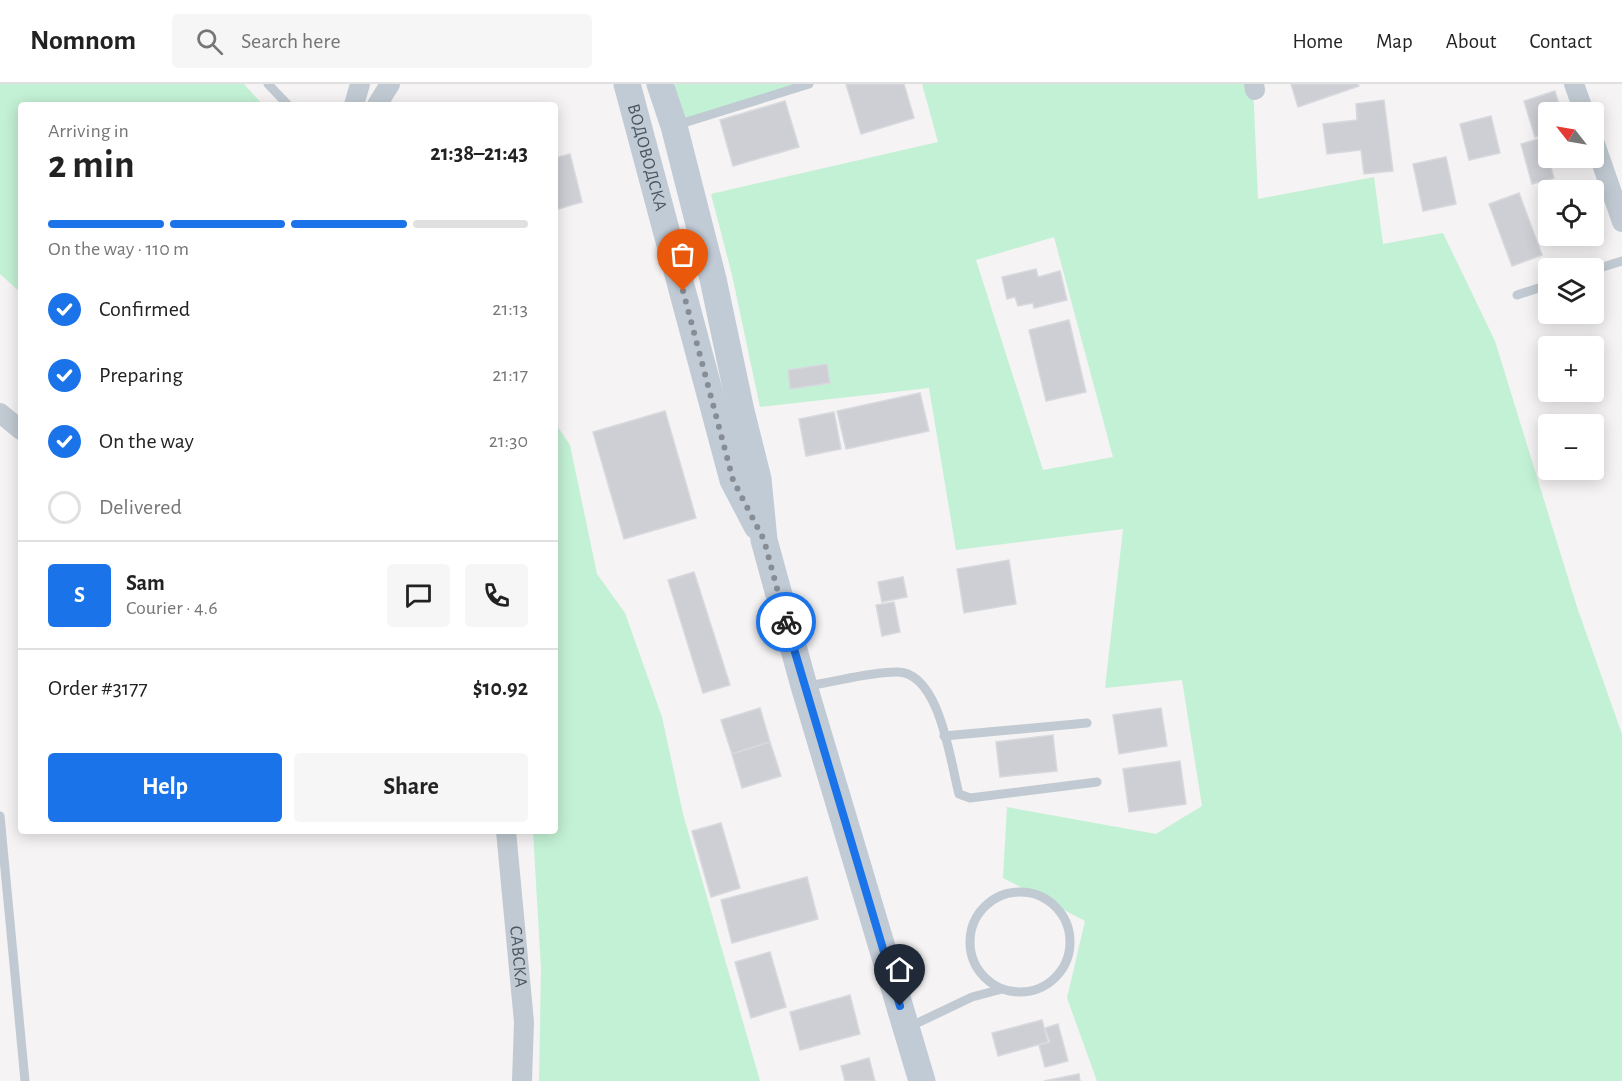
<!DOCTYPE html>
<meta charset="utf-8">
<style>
:root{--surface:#fff;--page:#f6f6f6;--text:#222;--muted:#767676;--line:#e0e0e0;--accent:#1a73e8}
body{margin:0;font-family:"Alegreya Sans",sans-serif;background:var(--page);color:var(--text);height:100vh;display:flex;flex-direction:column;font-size:22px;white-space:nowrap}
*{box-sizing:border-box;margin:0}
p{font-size:20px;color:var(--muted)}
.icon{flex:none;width:33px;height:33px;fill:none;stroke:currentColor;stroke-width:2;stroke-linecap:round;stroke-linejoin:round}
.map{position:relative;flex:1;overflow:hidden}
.panel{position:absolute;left:18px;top:18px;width:540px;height:732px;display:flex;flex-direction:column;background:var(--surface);border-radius:6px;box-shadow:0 3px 15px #0003}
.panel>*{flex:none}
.needle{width:39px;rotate:301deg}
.tools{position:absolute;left:1538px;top:18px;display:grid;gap:12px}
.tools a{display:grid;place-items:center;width:66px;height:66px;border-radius:6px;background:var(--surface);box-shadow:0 3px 15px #0003;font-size:30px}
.pin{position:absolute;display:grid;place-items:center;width:51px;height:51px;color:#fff;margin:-62px -26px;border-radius:50% 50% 50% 0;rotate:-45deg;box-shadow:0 0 6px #0007}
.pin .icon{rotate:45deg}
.courier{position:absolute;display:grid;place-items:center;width:60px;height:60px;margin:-30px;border:4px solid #1a73e8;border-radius:50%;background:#fff;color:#222;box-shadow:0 2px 8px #0007}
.headline em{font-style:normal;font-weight:600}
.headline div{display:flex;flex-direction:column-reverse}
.headline{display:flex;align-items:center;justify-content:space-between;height:102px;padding:0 30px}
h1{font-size:39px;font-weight:600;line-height:45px}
.bar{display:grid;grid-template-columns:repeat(4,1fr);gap:9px 6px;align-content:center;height:72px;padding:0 30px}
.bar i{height:8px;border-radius:4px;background:var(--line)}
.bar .on{background:var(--accent)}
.bar p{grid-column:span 4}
.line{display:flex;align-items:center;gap:15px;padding:0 30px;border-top:2px solid var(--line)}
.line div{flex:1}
.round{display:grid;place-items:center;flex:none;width:63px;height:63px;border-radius:6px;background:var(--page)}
ol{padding:0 30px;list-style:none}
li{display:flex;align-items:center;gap:18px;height:66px}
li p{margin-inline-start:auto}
li .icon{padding:6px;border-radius:50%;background:var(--accent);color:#fff;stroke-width:4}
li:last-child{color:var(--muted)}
li i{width:33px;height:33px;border:3px solid var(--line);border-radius:50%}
.primary-button{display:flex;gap:12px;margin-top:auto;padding:12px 30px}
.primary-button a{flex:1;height:69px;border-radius:6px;background:var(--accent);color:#fff;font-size:24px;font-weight:600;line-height:69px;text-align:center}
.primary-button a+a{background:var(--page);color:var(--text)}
header{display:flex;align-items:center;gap:36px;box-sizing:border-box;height:84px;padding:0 30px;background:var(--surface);border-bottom:2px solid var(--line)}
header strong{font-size:28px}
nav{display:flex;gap:33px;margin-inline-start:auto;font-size:21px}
.search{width:420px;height:54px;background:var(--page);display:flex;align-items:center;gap:15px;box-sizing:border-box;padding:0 21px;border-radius:6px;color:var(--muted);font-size:22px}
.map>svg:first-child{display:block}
.green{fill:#c3f1d5;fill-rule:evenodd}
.building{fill:#cdcfd5;stroke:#d7d9de;stroke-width:1.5}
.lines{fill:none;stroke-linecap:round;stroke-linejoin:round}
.lane{stroke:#c1cad2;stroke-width:9}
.street{stroke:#c1cad2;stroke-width:20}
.secondary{stroke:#c1cbd6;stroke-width:27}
.done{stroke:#868d94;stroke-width:6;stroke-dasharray:0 10.8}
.route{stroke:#1a73e8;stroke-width:8}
.labels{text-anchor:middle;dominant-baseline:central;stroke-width:4.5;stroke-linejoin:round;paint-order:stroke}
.street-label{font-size:18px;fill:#4a5661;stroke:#fff}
</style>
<header>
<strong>Nomnom</strong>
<div class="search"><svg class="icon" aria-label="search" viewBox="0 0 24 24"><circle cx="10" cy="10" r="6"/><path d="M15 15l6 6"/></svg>Search here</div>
<nav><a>Home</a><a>Map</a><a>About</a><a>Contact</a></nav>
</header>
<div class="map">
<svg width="1622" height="997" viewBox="0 0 1622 997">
<rect width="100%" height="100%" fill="#f5f3f3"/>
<!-- green -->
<g class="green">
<path d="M 0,0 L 244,0 L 263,21 L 21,21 L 21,209 L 0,190 Z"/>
<path d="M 677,0 L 809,0 L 674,42 L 661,5 Z"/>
<path d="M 922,0 L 1253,0 L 1258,115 L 1374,93 L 1383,160 L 1443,149 L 1495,257 L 1577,523 L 1622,650 L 1622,997 L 1097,997 L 1067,914 L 1085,837 L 1003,794 L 1007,723 L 1156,750 L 1202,722 L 1182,596 L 1105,604 L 1123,445 L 956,466 L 929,304 L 760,323 L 732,191 L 711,110 L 938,58 ZM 1054,153 L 1113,373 L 1043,386 L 976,176 Z"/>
<path d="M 555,339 L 570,361 L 597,490 L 625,529 L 662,633 L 683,730 L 760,997 L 539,997 L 541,885 L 533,747 L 555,747 Z"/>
</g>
<!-- building -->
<g class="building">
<path d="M 846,0 L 904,0 L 914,34 L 861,50 Z"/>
<path d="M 1291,0 L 1358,0 L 1359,2 L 1298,23 Z"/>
<path d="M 1555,7 L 1561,28 L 1548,28 L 1548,49 L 1535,53 L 1524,17 Z"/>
<path d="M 1384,16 L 1393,87 L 1364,90 L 1361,66 L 1327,70 L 1323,40 L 1357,36 L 1356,20 Z"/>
<path d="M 785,17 L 799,63 L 733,82 L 720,36 Z"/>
<path d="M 1491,32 L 1500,69 L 1469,76 L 1460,40 Z"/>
<path d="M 1542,54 L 1554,94 L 1532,100 L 1521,60 Z"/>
<path d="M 570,70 L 582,118 L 555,126 L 555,74 Z"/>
<path d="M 1446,73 L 1456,120 L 1423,127 L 1413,80 Z"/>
<path d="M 1519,109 L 1542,171 L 1512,182 L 1489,120 Z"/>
<path d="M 1036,185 L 1038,193 L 1060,187 L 1067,216 L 1034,224 L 1033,219 L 1018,222 L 1015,213 L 1007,215 L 1002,193 Z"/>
<path d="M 1069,236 L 1086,308 L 1046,317 L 1029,246 Z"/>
<path d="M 827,280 L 830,299 L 790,305 L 788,286 Z"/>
<path d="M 920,309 L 929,347 L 846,365 L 837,327 Z"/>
<path d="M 665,327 L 696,434 L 624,455 L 593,348 Z"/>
<path d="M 834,328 L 841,365 L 806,372 L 799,335 Z"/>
<path d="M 1009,476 L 1016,520 L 964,529 L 957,485 Z"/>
<path d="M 694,488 L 730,601 L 703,609 L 668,496 Z"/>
<path d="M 903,493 L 907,513 L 882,518 L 878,498 Z"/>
<path d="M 894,518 L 900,548 L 882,552 L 876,521 Z"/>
<path d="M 760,624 L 770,658 L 732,670 L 721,636 Z"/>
<path d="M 1161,624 L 1167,662 L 1119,670 L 1113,631 Z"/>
<path d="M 1053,651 L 1057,687 L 1000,693 L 996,658 Z"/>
<path d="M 770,658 L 781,692 L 742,704 L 732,670 Z"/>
<path d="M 1180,677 L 1186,720 L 1129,728 L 1123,685 Z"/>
<path d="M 721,739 L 740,804 L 711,813 L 692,747 Z"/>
<path d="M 807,793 L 818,835 L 732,859 L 721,816 Z"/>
<path d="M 770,868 L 786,923 L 751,934 L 735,878 Z"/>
<path d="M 850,911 L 860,950 L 800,966 L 790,928 Z"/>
<path d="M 1042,936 L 1048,958 L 998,972 L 992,949 Z"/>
<path d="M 1058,940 L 1068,977 L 1045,983 L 1039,961 L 1050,958 L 1045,944 Z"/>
<path d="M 869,974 L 875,997 L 845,997 L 841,982 Z"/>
<path d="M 1079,990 L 1080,997 L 1044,997 Z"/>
</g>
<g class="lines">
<!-- lane -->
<g class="lane">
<path d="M 268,0 L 288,21"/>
<path d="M 677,41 L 809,0"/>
<path d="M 1593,186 L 1622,177"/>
<path d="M 1517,211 L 1548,201"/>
<path d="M 806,602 C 836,598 868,588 897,588 C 940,588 950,677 959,710 L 970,714 L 1097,698"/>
<path d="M 944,652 L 1087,639"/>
<path d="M 0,732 L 25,997"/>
<circle cx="1020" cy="858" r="50"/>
<path d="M 909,943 L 972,913 L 1002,905"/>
</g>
<!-- street -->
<g class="street">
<path d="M 1254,0 L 1255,6"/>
<path d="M 1574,0 L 1584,28"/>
<path d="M 354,21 L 360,0"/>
<path d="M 377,21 L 390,0"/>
<path d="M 1593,54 L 1622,138"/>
<path d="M 0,329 L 21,346"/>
<path id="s1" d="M 506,747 L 524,938 L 522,997"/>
</g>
<!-- secondary -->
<g class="secondary">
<path id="s2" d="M 627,0 L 733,396 L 757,442"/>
<path d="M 660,0 L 674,42 L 713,195 L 741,327 L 758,395 L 764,456 L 804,602 L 922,997"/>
</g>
</g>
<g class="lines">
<!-- done -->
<path class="done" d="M 683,207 L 733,396 L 764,456 L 786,538"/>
<!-- route -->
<path class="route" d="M 786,538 L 900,922"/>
</g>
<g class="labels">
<!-- street labels -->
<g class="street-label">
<text stroke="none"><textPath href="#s2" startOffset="76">ВОДОВОДСКА</textPath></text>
<text stroke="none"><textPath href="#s1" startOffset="126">САВСКА</textPath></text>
</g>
</g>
</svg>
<div class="tools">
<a><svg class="needle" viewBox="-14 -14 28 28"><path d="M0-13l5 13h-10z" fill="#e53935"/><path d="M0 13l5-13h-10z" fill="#767676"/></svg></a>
<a><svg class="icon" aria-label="locate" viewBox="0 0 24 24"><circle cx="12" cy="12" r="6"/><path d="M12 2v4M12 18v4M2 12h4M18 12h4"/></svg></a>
<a><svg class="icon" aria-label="layers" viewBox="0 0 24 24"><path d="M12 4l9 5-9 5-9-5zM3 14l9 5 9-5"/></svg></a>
<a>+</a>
<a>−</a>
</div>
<div class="pin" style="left:683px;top:207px;background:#ea580c"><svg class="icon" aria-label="bag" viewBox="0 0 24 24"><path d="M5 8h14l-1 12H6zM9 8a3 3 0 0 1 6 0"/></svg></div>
<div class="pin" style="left:900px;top:922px;background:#1f2937"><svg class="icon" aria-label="home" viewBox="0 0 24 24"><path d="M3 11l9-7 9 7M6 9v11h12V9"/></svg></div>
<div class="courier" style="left:786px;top:538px"><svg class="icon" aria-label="bike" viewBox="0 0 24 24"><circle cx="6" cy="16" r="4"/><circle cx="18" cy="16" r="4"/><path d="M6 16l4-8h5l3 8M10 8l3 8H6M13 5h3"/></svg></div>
<section class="panel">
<div class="headline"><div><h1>2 min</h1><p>Arriving in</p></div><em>21:38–21:43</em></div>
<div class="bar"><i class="on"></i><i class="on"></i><i class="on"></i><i></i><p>On the way · 110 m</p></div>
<ol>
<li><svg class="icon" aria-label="check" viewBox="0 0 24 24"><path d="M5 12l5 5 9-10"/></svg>Confirmed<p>21:13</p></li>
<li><svg class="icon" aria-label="check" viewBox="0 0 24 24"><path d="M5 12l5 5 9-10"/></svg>Preparing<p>21:17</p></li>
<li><svg class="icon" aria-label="check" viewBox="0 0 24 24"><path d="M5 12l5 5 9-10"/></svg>On the way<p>21:30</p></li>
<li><i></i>Delivered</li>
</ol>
<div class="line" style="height:108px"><b class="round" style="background:var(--accent);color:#fff">S</b><div><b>Sam</b><p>Courier · 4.6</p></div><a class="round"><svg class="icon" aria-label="chat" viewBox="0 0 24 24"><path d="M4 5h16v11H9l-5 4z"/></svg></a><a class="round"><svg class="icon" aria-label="phone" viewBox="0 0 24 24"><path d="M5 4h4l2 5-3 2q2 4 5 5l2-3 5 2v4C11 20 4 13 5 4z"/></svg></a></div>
<div class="line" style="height:78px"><div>Order #3177</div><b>$10.92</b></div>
<div class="primary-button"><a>Help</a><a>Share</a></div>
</section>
</div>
